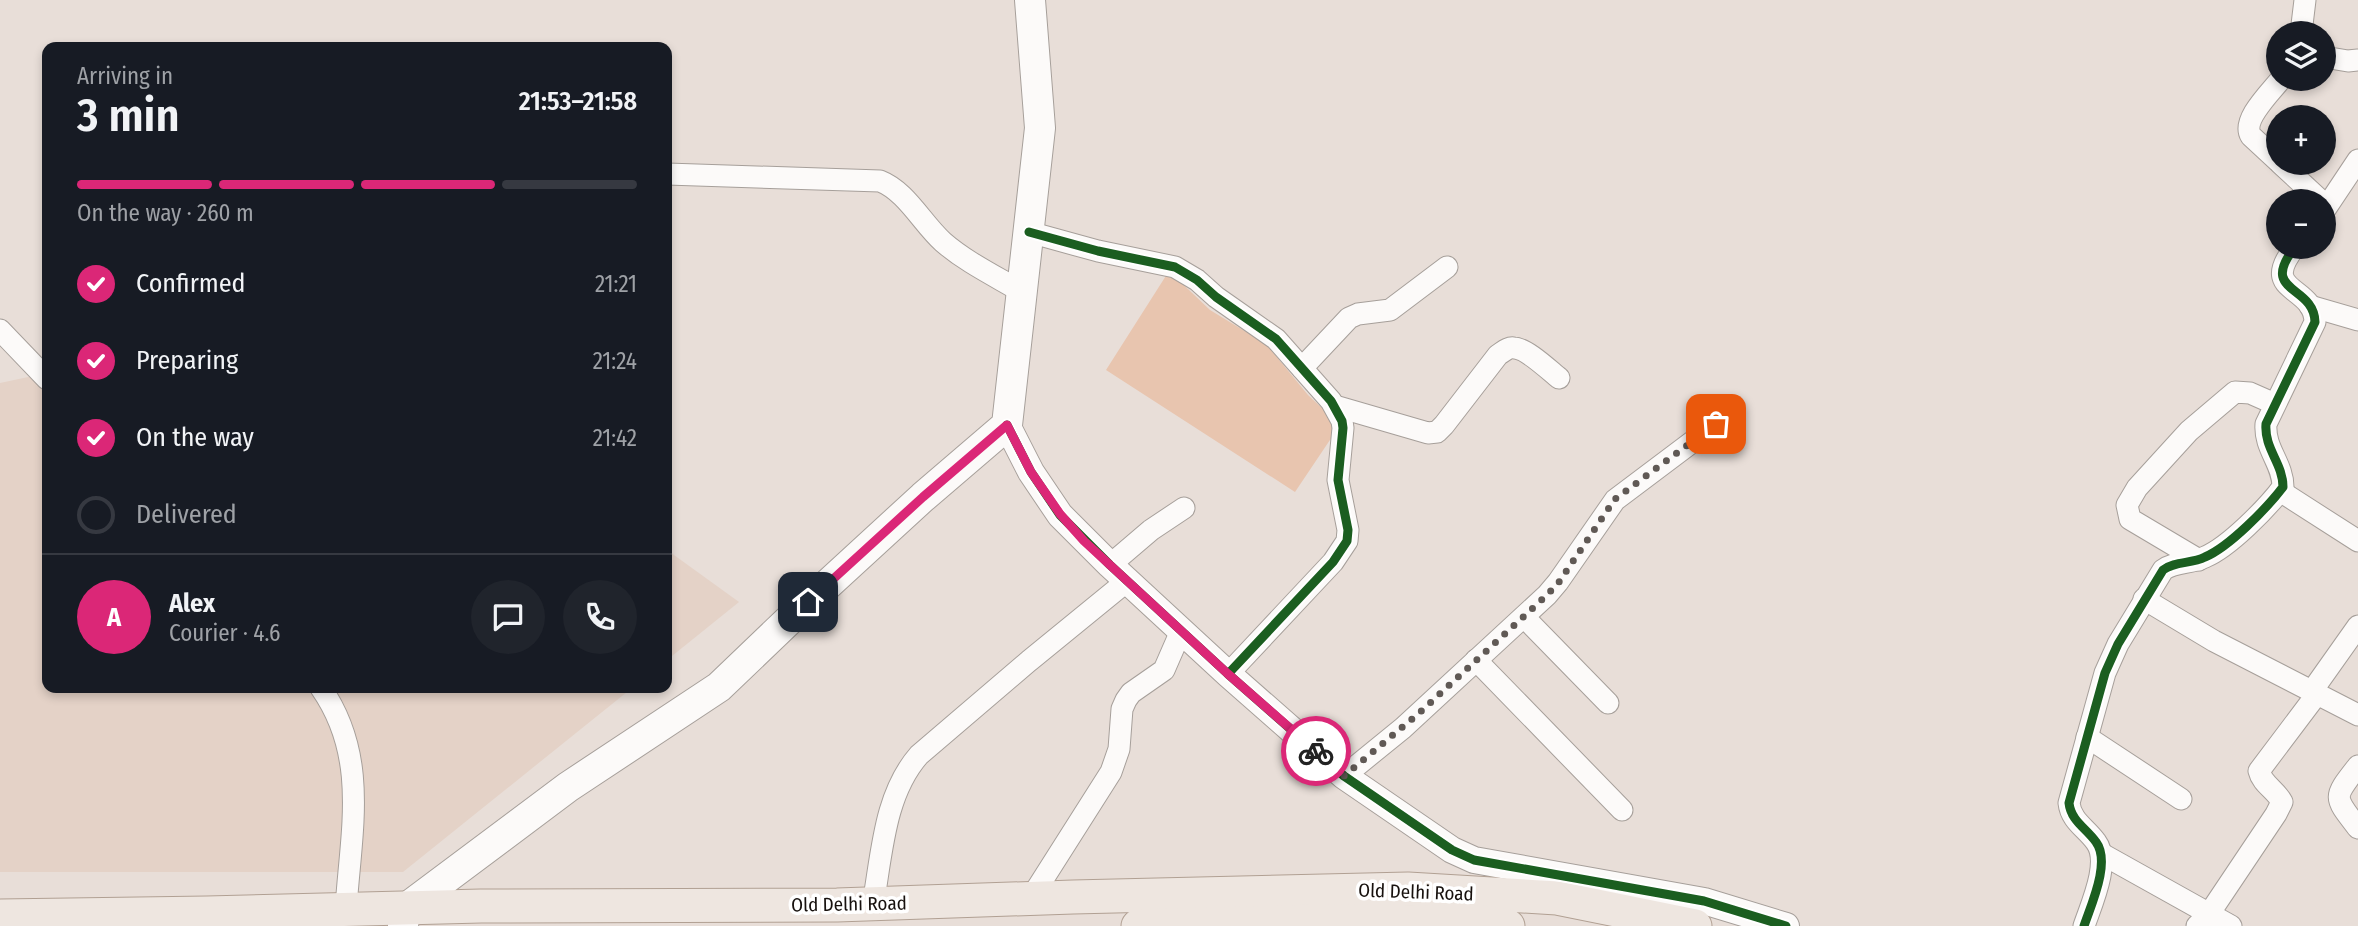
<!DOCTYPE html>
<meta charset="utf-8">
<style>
:root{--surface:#171b24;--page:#20242c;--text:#f1f3f6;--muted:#9ea1a6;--line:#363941;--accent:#db2777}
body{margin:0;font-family:"Fira Sans Condensed",sans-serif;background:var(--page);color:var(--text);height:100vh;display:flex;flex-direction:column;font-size:26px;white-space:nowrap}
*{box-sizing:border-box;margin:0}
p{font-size:23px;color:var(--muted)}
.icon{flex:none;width:38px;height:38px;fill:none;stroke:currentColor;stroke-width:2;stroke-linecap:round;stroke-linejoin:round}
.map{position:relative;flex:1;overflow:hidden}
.drawer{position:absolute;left:42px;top:42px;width:630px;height:651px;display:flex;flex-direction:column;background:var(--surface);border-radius:14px;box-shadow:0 4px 10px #0003}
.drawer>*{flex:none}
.controls{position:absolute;left:2266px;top:21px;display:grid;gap:14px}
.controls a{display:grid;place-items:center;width:70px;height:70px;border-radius:50%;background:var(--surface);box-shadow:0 4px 10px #0003;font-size:35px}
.pin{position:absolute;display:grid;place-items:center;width:60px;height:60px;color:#fff;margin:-30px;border-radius:14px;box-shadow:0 4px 10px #0006}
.courier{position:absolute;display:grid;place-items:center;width:70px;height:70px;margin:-35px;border:5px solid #db2777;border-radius:50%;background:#fff;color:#222;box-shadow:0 2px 9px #0007}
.head em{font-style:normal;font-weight:600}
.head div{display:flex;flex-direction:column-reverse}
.head{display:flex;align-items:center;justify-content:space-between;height:119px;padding:0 35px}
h1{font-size:46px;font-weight:600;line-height:52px}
.bar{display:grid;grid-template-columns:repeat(4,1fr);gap:10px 7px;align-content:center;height:84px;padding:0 35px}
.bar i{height:9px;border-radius:5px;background:var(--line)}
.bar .current{background:var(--accent)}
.bar p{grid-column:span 4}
.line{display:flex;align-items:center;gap:18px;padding:0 35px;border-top:2px solid var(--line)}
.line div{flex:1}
.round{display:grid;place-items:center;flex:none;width:74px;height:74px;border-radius:37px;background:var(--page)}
ol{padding:0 35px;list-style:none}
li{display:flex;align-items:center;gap:21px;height:77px}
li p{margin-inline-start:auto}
li .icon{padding:7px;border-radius:50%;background:var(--accent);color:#fff;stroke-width:4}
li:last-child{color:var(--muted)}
li i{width:38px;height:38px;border:4px solid var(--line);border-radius:50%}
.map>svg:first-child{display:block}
.built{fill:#e4d2c7}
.pitch{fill:#e8c5af}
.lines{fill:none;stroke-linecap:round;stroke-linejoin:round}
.minor-casing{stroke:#a69f9a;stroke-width:23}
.tertiary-casing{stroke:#a69f9a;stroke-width:28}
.secondary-casing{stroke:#a69f9a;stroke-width:32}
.primary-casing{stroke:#b1a093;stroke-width:35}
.minor{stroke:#fcfaf9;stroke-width:21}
.tertiary{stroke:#fcfaf9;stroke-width:26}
.secondary{stroke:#fcfaf9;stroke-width:30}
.primary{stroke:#eee6e0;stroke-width:33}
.cycleway-casing{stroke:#fff;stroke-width:13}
.cycleway{stroke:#1b5e20;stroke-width:9}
.done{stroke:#605955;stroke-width:7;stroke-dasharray:0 12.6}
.route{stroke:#db2777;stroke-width:9}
.labels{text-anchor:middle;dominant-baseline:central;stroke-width:7;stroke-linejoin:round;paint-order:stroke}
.street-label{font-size:19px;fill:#17110e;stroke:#fff}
</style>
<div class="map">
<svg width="2358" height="926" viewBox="0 0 2358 926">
<rect width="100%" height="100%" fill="#e8ded8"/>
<!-- built -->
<g class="built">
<path d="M 47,373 L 47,688 L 632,688 L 403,872 L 0,872 L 0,383 Z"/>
<path d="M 667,550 L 739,602 L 667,660 Z"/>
</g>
<!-- pitch -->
<path class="pitch" d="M 1169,271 L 1210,310 L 1266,344 L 1308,395 L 1340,425 L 1295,492 L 1106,370 Z"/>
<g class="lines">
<defs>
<g id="minor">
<path d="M 2301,33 L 2305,0"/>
<path d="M 2324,57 L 2348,61 L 2358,60"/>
<path d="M 2278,161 L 2251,136 C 2241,120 2271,92 2281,79"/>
<path d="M 2280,163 L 2321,201"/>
<path d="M 667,174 L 880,181 C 906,191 922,223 943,242 C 966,262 995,276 1022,292"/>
<path d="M 2324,211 L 2358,160"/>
<path d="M 1029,232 L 1098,251 L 1175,267 L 1197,280 L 1216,297 L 1276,339 L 1331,401 L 1342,421 L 1343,428 L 1338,480 L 1348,530 L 1347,541 L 1333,562 L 1228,674"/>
<path d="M 2310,306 L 2358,320"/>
<path d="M 0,330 L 47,379"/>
<path d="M 1302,368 L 1349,318 L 1358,314 L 1390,310 L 1447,267"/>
<path d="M 1335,406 L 1428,433 L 1437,432 L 1444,425 L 1498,355 C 1503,352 1508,347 1514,348 C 1526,348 1549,370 1559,378"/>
<path d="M 2280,491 L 2358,541"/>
<path d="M 2199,560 L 2130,519 L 2127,505 L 2137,488 L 2189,431 L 2235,392 L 2250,393 L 2275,404"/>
<path d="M 1110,565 L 1151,530 L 1184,508"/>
<path d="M 2144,599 L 2214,641 L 2358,715"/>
<path d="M 1524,617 L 1608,703"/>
<path d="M 1476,660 L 1622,810"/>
<path d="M 321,688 C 369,757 351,830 346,908"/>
<path d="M 2312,691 L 2358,626"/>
<path d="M 2087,737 L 2181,799"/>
<path d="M 2358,766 C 2333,798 2333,796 2358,828"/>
<path d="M 1344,776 L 1403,728 L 1547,595 L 1558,582 L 1615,500 L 1716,424"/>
<path d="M 2102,854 L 2231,926"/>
<path d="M 1031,898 L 1111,772 L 1119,749 L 1122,709 L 1126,700 L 1131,693 L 1164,670 L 1181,631"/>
<path d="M 873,904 C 882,854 884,795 919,755 L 1029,661 L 1127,581"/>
<path d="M 2084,926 C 2091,905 2111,862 2096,842 C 2086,828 2071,821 2069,803 L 2105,673 L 2118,644 L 2163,570 C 2175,561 2191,564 2205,557 C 2229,547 2267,508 2283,487 C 2283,463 2264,449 2266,424 L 2315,322 C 2314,284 2258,294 2295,247"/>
<path d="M 2197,926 L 2209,914 L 2276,814 L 2282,802 C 2276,790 2262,784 2259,771 L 2317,694"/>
</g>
<path id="tertiary" d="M 1007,425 L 1031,472 L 1060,515 L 1110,565 L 1228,674 L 1344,776 L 1452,850 L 1474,860 L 1704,901 L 1786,926"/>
<path id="secondary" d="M 403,926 L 405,909 L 568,787 L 719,687 L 789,620 L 923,497 L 1007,425 L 1040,128 L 1030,0"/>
<g id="primary">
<path d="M 0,916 L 207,913 L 481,906 L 837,905 L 1073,897 L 1408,889 L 1557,898 L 1695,926"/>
<path d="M 1138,926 L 1315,921 L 1483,922 L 1508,926"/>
</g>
</defs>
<!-- minor casing -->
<use href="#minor" class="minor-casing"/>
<!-- tertiary casing -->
<use href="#tertiary" class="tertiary-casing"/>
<!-- secondary casing -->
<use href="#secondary" class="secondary-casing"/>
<!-- primary casing -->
<use href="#primary" class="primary-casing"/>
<!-- minor -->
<use href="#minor" class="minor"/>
<!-- tertiary -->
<use href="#tertiary" class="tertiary"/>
<!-- secondary -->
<use href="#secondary" class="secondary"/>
<!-- primary -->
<use href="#primary" class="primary"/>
<defs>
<g id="cycleway">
<path d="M 1029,232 L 1098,251 L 1175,267 L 1197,280 L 1216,297 L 1276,339 L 1331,401 L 1342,421 L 1343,428 L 1338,480 L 1348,530 L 1347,541 L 1333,562 L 1228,674"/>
<path d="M 1007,425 L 1031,472 L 1060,515 L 1110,565 L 1228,674 L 1344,776 L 1452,850 L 1474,860 L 1704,901 L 1786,926"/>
<path d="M 2084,926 C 2091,905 2111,862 2096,842 C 2086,828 2071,821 2069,803 L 2105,673 L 2118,644 L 2163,570 C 2175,561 2191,564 2205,557 C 2229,547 2267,508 2283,487 C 2283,463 2264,449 2266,424 L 2315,322 C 2314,284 2258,294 2295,247"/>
</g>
</defs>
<!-- cycleway casing -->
<use href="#cycleway" class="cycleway-casing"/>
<!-- cycleway -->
<use href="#cycleway" class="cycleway"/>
</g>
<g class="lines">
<!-- done -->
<path class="done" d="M 1316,751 L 1344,776 L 1418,714 L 1547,595 L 1559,582 L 1615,499 L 1716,424"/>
<!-- route -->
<path class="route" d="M 808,602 L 923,497 L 1007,425 L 1031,472 L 1060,514 L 1084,541 L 1228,674 L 1316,751"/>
</g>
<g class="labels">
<!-- street labels -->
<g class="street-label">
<text transform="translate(1416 892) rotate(2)">Old Delhi Road</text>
<text transform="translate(849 904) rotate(-1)">Old Delhi Road</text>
</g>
</g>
</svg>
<div class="controls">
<a><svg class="icon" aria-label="layers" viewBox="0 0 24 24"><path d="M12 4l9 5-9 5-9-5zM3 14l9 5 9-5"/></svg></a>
<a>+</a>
<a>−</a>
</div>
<div class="pin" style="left:1716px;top:424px;background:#ea580c"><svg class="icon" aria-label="bag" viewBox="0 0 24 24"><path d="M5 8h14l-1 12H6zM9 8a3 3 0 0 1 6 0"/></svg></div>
<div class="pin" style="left:808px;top:602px;background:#1f2937"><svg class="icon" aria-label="home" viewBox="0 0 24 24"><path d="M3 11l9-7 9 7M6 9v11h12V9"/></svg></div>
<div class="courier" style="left:1316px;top:751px"><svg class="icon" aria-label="bike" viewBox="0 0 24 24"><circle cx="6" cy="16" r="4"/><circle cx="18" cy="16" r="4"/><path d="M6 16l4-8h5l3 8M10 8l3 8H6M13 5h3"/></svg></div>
<section class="drawer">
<div class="head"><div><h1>3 min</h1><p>Arriving in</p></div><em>21:53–21:58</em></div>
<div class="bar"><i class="current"></i><i class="current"></i><i class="current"></i><i></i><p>On the way · 260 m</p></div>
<ol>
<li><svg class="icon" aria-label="check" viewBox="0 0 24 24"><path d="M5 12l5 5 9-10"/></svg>Confirmed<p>21:21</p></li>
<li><svg class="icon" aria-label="check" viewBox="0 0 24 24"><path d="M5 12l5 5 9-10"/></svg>Preparing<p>21:24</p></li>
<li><svg class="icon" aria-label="check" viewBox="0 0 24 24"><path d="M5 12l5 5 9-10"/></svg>On the way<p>21:42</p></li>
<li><i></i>Delivered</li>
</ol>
<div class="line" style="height:126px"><b class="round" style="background:var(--accent);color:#fff">A</b><div><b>Alex</b><p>Courier · 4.6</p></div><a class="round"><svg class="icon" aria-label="chat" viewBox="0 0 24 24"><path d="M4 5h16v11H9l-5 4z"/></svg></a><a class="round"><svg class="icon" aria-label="phone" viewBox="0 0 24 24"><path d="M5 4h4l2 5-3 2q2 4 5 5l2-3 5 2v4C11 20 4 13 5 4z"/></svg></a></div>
</section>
</div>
